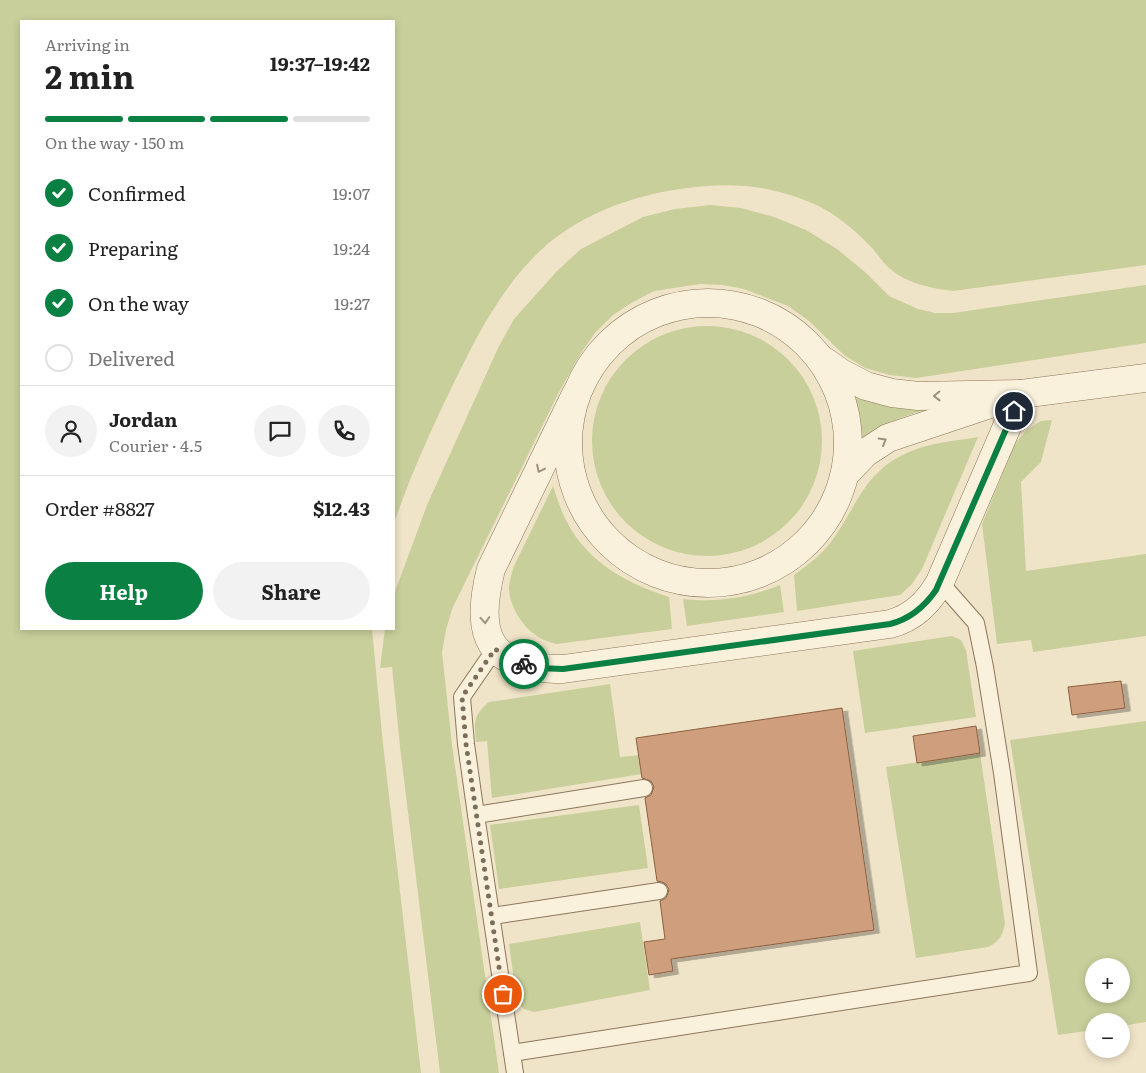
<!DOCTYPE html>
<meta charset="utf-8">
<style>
:root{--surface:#fff;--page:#f2f2f2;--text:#222;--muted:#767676;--line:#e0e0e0;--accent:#0b8043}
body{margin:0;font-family:Literata,serif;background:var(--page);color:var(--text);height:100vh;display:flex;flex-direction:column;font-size:19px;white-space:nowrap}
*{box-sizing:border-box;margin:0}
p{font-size:16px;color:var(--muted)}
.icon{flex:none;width:28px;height:28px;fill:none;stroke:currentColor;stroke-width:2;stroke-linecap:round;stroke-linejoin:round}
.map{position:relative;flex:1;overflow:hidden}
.panel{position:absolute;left:20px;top:20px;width:375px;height:610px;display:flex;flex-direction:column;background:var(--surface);border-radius:0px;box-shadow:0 2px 8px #0003}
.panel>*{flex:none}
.buttons{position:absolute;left:1085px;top:958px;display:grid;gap:10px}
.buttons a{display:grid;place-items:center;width:45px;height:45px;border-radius:50%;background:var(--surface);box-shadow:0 2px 8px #0003;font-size:25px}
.pin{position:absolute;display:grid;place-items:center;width:42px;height:42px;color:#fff;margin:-21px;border:2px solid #fff;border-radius:50%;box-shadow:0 1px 5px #0007}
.courier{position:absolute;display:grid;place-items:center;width:50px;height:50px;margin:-25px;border:4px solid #0b8043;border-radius:50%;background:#fff;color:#222;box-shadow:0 1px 6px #0007}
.headline em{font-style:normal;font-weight:700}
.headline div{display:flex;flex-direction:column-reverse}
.headline{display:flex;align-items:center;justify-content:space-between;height:85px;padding:0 25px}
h1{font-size:32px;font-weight:700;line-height:38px}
.bar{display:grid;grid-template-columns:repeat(4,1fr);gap:8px 5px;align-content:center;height:60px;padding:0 25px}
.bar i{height:6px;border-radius:4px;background:var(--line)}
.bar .current{background:var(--accent)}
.bar p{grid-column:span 4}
.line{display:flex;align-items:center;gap:12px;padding:0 25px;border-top:1px solid var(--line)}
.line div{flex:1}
.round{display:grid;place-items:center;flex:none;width:52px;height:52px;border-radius:26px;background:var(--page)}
ol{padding:0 25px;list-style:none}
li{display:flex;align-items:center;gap:15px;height:55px}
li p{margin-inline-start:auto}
li .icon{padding:5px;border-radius:50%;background:var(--accent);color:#fff;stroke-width:4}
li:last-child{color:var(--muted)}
li i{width:28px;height:28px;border:2px solid var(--line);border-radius:50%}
.action{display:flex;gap:10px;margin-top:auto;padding:10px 25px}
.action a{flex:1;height:58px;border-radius:30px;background:var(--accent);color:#fff;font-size:20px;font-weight:700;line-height:58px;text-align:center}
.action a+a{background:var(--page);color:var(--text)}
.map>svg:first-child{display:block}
.green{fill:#c9cf9b;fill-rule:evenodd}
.building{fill:#cf9f7d;stroke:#8d5f41;filter:url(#shadow)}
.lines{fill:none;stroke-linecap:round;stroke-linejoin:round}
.lane-casing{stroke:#8d765c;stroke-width:18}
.street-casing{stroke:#8d765c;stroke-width:29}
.lane{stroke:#faf1dc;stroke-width:16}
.street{stroke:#faf1dc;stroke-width:28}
.oneway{stroke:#9c907e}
.done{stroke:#7c6e5b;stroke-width:5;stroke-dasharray:0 9}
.route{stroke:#0b8043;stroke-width:6}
</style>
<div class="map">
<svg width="1146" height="1073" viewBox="0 0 1146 1073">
<defs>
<filter id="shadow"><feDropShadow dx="5.5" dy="3" stdDeviation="0" flood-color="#0004"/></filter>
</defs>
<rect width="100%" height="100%" fill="#f0e4c8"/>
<!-- green -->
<g class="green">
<path d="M 0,0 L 1146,0 L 1146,265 L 953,291 C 931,288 907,284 889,268 C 882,262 878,254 871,247 C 855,230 835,213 812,203 C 767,184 728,182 680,189 C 630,196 577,216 540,251 C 499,290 474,341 450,391 C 429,434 410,477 394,523 L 394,21 L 21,21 L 21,629 L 372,629 L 383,744 L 421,1073 L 0,1073 Z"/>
<path d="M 710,205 L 741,208 L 774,217 L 806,230 L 837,249 L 865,272 L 889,296 L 918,309 L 935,313 L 953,313 L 1146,285 L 1146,343 L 916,378 L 890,375 L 865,368 L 844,355 L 809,321 L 788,306 L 744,289 L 722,285 L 700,284 L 654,291 L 633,302 L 613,315 L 595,333 L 581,353 L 558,394 L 452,609 L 446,630 L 442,652 L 452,745 L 499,1073 L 440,1073 L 400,747 L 392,667 L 380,668 L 385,629 L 394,629 L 394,597 L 396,589 L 427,505 L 498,348 L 514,319 L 557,271 L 581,249 L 643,217 L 675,209 Z"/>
<circle cx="707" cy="441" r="115"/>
<path d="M 853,394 C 886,409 904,408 939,407 C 903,415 885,422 857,445 L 858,420 Z"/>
<path d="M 1052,420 L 1041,462 L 1021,482 L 1026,571 L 1146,554 L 1146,636 L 1033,652 L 1031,640 L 997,644 L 982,524 L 1015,443 L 1026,431 L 1036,424 L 1041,421 Z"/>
<path d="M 978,437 L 922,569 L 912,584 L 900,595 L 797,611 L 794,575 C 808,565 821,555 831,542 C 859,504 864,469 914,450 C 934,442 957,441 978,437 Z"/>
<path d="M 553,486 C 557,498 561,511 567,522 C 588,563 627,583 669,597 L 672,629 L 556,644 C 551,642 545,641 540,638 C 524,629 510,608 509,589 C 509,582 512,573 514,566 Z"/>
<path d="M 780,585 L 784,612 L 687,626 L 683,599 C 718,603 748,598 780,585 Z"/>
<path d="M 952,636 L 961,640 L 966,650 L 976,717 L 865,733 L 853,651 Z"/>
<path d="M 610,684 L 620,757 L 639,755 L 642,774 L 492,798 L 487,741 L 476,742 C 474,723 473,715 489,702 Z"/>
<path d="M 1146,721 L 1146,1022 L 1121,1026 L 1121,1021 L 1094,1021 L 1094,1030 L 1058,1035 L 1010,740 ZM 1094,966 L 1121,966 L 1121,994 L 1094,994 Z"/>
<path d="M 980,753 L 1005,923 C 1003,935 999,942 988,947 L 916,958 L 886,767 Z"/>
<path d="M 639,805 L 648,868 L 499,889 L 490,825 Z"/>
<path d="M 640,922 L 650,990 L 534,1012 L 524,1009 L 517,1002 L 509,944 Z"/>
</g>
<!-- building -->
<g class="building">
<path d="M 1121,681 L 1125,708 L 1072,715 L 1068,687 Z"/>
<path d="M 842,708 L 874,930 L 671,959 L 673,971 L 649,975 L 644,942 L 665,939 L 660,901 L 666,898 L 669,890 L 666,884 L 662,882 L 657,881 L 645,798 L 651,795 L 654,787 L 651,781 L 642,778 L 636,738 Z"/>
<path d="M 976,726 L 980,753 L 917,763 L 913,736 Z"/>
</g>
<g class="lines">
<defs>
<g id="lane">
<path d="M 495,649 L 462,697 L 466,744 L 476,815 L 515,1073"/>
<path d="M 476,815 L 644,788"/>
<path d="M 492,916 L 659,891"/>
<path d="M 512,1053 L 1029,973 L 1002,773 L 985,667 L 976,623 L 940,582"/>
</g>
<g id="street">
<circle cx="708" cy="443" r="140"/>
<path d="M 824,361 L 841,373 L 866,386 L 892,393 L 918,396 L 1021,394 L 1146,378"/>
<path d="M 576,394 L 491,569 C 474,637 488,669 563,669 L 890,624 C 913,618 929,602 940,582 L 1021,394"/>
<path d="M 846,473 L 865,453 L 888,438 L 993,403"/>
</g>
</defs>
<!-- lane casing -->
<use href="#lane" class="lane-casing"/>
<!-- street casing -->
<use href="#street" class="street-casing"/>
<!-- lane -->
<use href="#lane" class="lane"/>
<!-- street -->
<use href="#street" class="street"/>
</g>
<!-- one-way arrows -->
<defs><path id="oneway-chevron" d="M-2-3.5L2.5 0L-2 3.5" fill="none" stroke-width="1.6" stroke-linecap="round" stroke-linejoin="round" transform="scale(1.25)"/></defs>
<g class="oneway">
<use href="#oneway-chevron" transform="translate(937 396) rotate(179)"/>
<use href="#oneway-chevron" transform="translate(883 441) rotate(-30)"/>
<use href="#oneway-chevron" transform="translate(540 469) rotate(116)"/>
<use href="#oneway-chevron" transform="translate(485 620) rotate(86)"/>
</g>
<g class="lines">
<!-- done -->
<path class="done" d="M 503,994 L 466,744 L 462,697 L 495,649 L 511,660 L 524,664"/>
<!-- route -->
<path class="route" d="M 524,664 L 537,668 L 563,669 L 890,624 C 910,619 925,606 936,590 L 1014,411"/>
</g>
</svg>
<div class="buttons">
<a>+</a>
<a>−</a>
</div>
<div class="pin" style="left:503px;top:994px;background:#ea580c"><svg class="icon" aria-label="bag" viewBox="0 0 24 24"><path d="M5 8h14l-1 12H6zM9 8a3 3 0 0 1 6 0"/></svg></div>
<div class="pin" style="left:1014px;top:411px;background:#1f2937"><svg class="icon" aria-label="home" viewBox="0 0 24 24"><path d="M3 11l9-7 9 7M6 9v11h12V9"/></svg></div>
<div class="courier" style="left:524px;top:664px"><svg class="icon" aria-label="bike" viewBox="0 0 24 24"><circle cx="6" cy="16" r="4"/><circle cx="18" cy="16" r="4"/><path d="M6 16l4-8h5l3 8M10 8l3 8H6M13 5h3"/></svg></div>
<section class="panel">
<div class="headline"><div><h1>2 min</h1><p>Arriving in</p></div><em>19:37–19:42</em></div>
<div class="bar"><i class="current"></i><i class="current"></i><i class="current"></i><i></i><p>On the way · 150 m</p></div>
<ol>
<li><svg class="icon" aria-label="check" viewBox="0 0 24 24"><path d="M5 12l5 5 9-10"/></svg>Confirmed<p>19:07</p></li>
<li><svg class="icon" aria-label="check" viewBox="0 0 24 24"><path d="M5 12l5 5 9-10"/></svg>Preparing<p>19:24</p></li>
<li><svg class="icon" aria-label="check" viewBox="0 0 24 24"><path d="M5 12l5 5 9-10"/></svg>On the way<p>19:27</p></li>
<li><i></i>Delivered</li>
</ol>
<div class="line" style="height:90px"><a class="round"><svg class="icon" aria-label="person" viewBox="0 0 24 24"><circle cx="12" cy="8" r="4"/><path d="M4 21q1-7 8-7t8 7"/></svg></a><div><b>Jordan</b><p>Courier · 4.5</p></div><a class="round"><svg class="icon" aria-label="chat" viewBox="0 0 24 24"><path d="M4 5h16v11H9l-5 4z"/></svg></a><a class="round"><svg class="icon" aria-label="phone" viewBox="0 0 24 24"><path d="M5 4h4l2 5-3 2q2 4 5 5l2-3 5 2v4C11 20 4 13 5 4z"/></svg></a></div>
<div class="line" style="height:65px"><div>Order #8827</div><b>$12.43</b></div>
<div class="action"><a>Help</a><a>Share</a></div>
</section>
</div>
